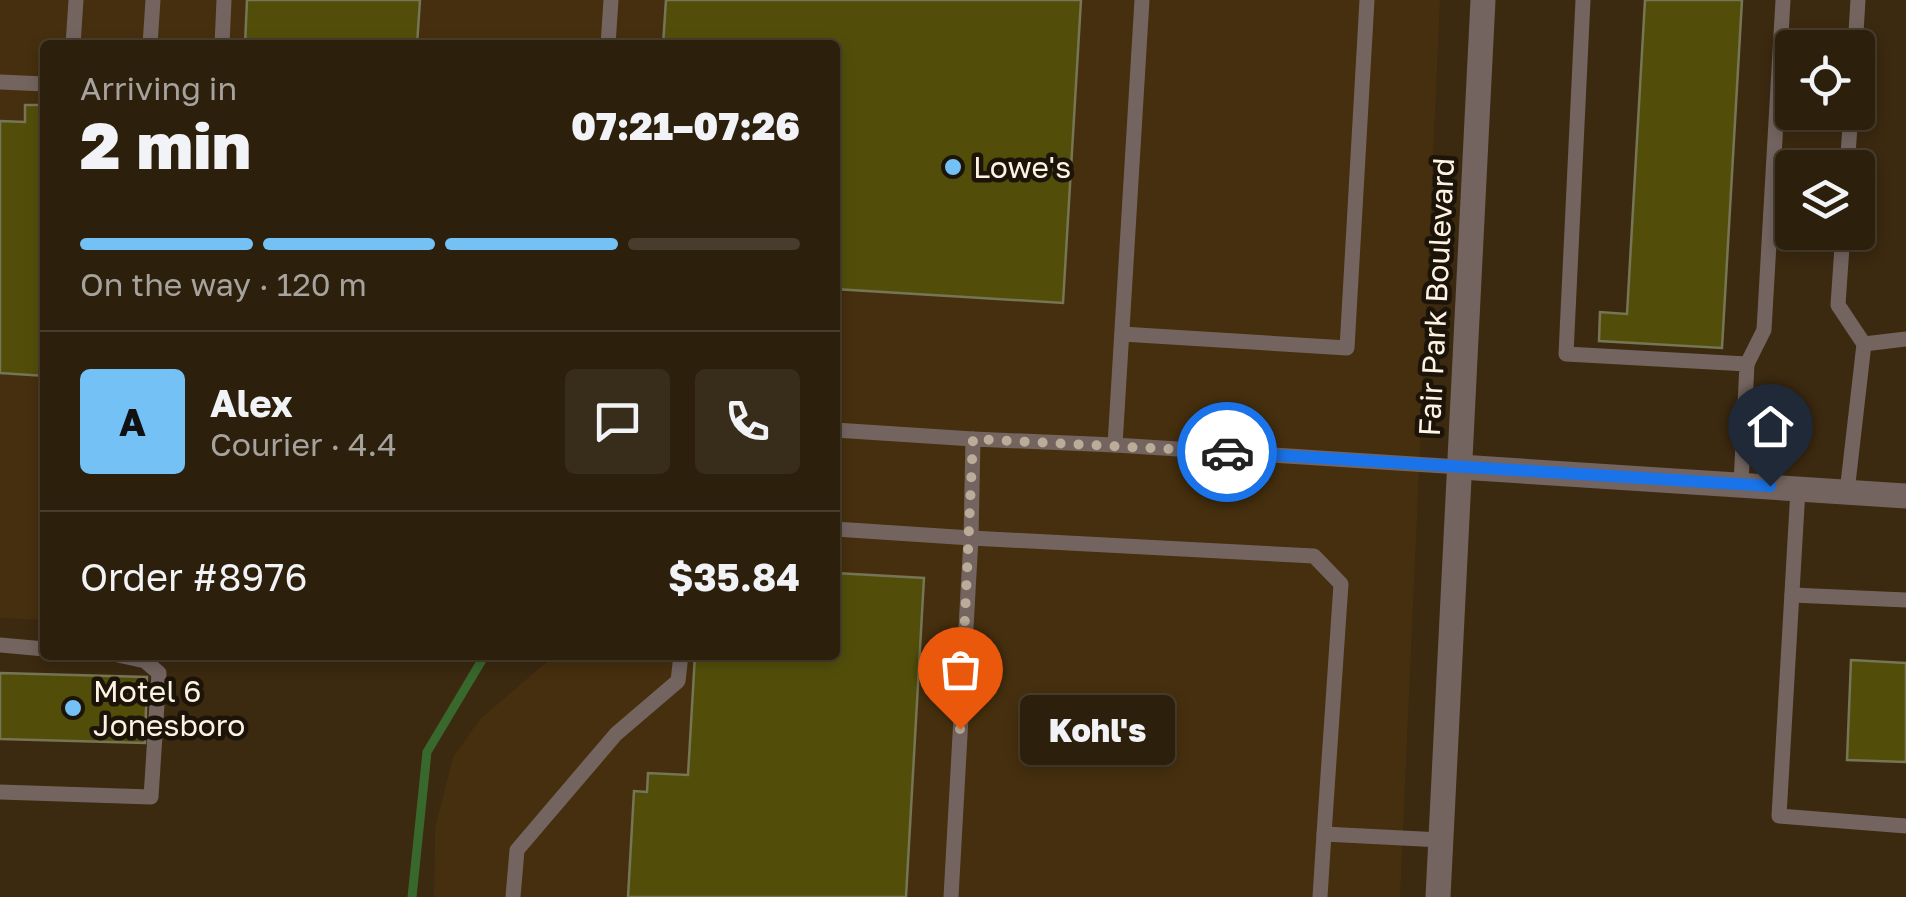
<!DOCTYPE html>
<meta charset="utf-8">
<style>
:root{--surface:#2c1f0c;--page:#382c1a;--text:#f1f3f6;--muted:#a6a29d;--line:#483d2d;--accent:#73c1f5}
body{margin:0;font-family:"Golos Text",sans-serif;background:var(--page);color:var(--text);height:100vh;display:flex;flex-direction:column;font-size:38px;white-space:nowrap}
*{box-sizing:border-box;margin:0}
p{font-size:32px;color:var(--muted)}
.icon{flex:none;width:55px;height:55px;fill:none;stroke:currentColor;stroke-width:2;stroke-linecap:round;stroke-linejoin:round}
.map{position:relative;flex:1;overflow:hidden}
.panel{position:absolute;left:40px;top:40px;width:800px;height:620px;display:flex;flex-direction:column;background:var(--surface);border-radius:10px;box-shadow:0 5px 15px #0003,0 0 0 2px var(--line)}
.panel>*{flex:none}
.fabs{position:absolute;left:1775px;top:30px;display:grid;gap:20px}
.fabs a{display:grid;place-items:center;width:100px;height:100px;border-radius:10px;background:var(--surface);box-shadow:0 5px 15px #0003,0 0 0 2px var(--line);font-size:50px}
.pin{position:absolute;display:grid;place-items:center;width:85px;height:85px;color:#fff;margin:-102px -42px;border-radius:50% 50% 50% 0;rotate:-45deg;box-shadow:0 0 10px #0007}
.pin .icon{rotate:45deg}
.courier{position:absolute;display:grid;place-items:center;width:100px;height:100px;margin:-50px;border:8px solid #1a73e8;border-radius:50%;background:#fff;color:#222;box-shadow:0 2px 12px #0007}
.bubble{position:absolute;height:70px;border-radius:10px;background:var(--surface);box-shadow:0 5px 15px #0003,0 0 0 2px var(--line);font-size:32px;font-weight:800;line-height:70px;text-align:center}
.summary em{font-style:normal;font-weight:800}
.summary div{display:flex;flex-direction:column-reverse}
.summary{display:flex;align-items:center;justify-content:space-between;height:170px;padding:0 40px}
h1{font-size:65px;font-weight:800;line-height:75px}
.bar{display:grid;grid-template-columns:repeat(4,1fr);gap:15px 10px;align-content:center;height:120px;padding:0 40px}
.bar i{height:12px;border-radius:8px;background:var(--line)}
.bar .current{background:var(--accent)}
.bar p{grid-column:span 4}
.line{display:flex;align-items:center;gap:25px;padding:0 40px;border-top:2px solid var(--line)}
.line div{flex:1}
.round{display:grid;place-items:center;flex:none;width:105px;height:105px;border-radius:10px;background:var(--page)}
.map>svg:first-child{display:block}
.built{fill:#452f0e}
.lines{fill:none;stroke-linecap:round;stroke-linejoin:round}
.stream{stroke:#38682c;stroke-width:9}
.building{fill:#524e0a;stroke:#767555;stroke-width:2.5}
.lane{stroke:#73645f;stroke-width:15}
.street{stroke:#73645f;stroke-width:25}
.done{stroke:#baac99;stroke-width:10;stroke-dasharray:0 18}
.route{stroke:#1a73e8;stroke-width:12}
.poi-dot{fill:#73c1f5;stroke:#1c1409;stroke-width:4}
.labels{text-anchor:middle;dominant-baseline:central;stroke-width:9;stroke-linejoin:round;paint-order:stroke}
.poi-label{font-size:30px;fill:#fef2e3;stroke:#1c1409;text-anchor:start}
.street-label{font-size:30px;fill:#fef2e3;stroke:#1c1409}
</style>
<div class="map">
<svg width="1906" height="897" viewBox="0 0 1906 897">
<rect width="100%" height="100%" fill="#3b2910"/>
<!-- built -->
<path class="built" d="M 0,0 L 1440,0 L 1400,897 L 434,897 L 435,828 L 453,757 L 480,719 L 555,655 L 835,655 L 835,45 L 45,45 L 45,620 L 0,618 Z"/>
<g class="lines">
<!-- stream -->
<path class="stream" d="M 412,897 L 427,752 L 485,655"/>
</g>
<!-- building -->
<g class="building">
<path d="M 247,0 L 420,0 L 417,45 L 245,45 Z"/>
<path d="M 666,0 L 1081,0 L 1063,303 L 835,289 L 835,45 L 663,45 Z"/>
<path d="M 1645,0 L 1742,0 L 1722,348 L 1599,341 L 1600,312 L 1627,314 Z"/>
<path d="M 25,105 L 45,105 L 45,376 L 0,373 L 0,121 L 25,122 Z"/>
<path d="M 835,573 L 924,578 L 906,897 L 628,897 L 634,791 L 647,792 L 648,773 L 688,775 L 695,655 L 835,655 Z"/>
<path d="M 1851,660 L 1906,663 L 1906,762 L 1847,760 Z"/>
<path d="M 0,673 L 147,677 L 145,743 L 0,739 Z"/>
</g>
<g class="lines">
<!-- lane -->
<g class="lane">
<path d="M 1142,0 L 1115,445 L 1460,467"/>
<path d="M 1583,0 L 1566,354 L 1747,364 L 1741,484"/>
<path d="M 73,45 L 76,0"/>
<path d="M 150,45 L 153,0"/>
<path d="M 222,45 L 224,0"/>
<path d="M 608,45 L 611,0"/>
<path d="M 1855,48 L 1858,0"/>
<path d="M 0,82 L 45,84"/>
<path d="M 1847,168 L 1851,112"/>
<path d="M 1843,232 L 1838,305 L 1864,344 L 1847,492"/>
<path d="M 1122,334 L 1347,348 L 1367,0"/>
<path d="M 1864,344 L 1906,339"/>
<path d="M 1747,364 L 1764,330 L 1783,0"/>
<path d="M 835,430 L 973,439"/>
<path d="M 1798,489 L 1779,816 L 1906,826"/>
<path d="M 835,529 L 971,538 L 973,439 L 1115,445"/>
<path d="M 1792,595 L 1906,600"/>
<path d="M 0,645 L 45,649"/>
<path d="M 0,792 L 151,797 L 159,673 L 145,661 L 118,655"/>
<path d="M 513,897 L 517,850 L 616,734 L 678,681 L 681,655"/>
<path d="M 951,897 L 971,538 L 1314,556 L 1341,584 L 1324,834"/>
<path d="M 1320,897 L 1324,834 L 1441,840"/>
</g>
<!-- street -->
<g class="street">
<path d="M 1460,467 L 1906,496"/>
<path d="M 1438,897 L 1483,0"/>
</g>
</g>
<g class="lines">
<!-- done -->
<path class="done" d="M 960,729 L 973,439 L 1227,452"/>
<!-- route -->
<path class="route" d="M 1227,452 L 1770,486"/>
</g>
<!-- markers -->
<g class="poi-dot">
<circle cx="953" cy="167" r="10"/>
<circle cx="73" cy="708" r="10"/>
</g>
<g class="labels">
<!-- poi labels -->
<g class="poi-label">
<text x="973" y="167">Lowe's</text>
<text x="93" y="691">Motel 6<tspan x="93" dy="34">Jonesboro</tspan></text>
</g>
<!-- street labels -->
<g class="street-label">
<text transform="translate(1436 297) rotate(-87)">Fair Park Boulevard</text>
</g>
</g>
</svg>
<div class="fabs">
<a><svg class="icon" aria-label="locate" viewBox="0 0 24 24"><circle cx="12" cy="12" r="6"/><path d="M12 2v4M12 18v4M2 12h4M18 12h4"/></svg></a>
<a><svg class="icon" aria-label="layers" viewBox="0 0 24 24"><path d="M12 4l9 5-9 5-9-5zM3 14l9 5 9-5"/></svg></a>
</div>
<div class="pin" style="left:960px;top:729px;background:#ea580c"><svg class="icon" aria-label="bag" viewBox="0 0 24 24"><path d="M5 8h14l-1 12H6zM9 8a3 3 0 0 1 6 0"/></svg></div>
<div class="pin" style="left:1770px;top:486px;background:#1f2937"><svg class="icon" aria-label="home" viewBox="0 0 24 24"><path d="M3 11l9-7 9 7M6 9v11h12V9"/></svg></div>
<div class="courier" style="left:1227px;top:452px"><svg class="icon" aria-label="car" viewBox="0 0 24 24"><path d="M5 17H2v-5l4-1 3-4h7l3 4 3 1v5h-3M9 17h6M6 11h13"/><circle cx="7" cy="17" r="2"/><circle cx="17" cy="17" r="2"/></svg></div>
<div class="bubble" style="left:1020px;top:695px;width:155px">Kohl's</div>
<section class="panel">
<div class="summary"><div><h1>2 min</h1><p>Arriving in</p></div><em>07:21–07:26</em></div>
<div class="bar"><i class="current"></i><i class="current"></i><i class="current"></i><i></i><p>On the way · 120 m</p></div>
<div class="line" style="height:180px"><b class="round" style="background:var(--accent);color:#111">A</b><div><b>Alex</b><p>Courier · 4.4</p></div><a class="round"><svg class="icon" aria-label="chat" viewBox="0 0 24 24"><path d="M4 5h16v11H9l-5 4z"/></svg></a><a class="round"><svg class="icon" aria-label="phone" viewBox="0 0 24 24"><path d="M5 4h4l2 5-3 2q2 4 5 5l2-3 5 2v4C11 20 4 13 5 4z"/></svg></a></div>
<div class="line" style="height:130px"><div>Order #8976</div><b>$35.84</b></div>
</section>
</div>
